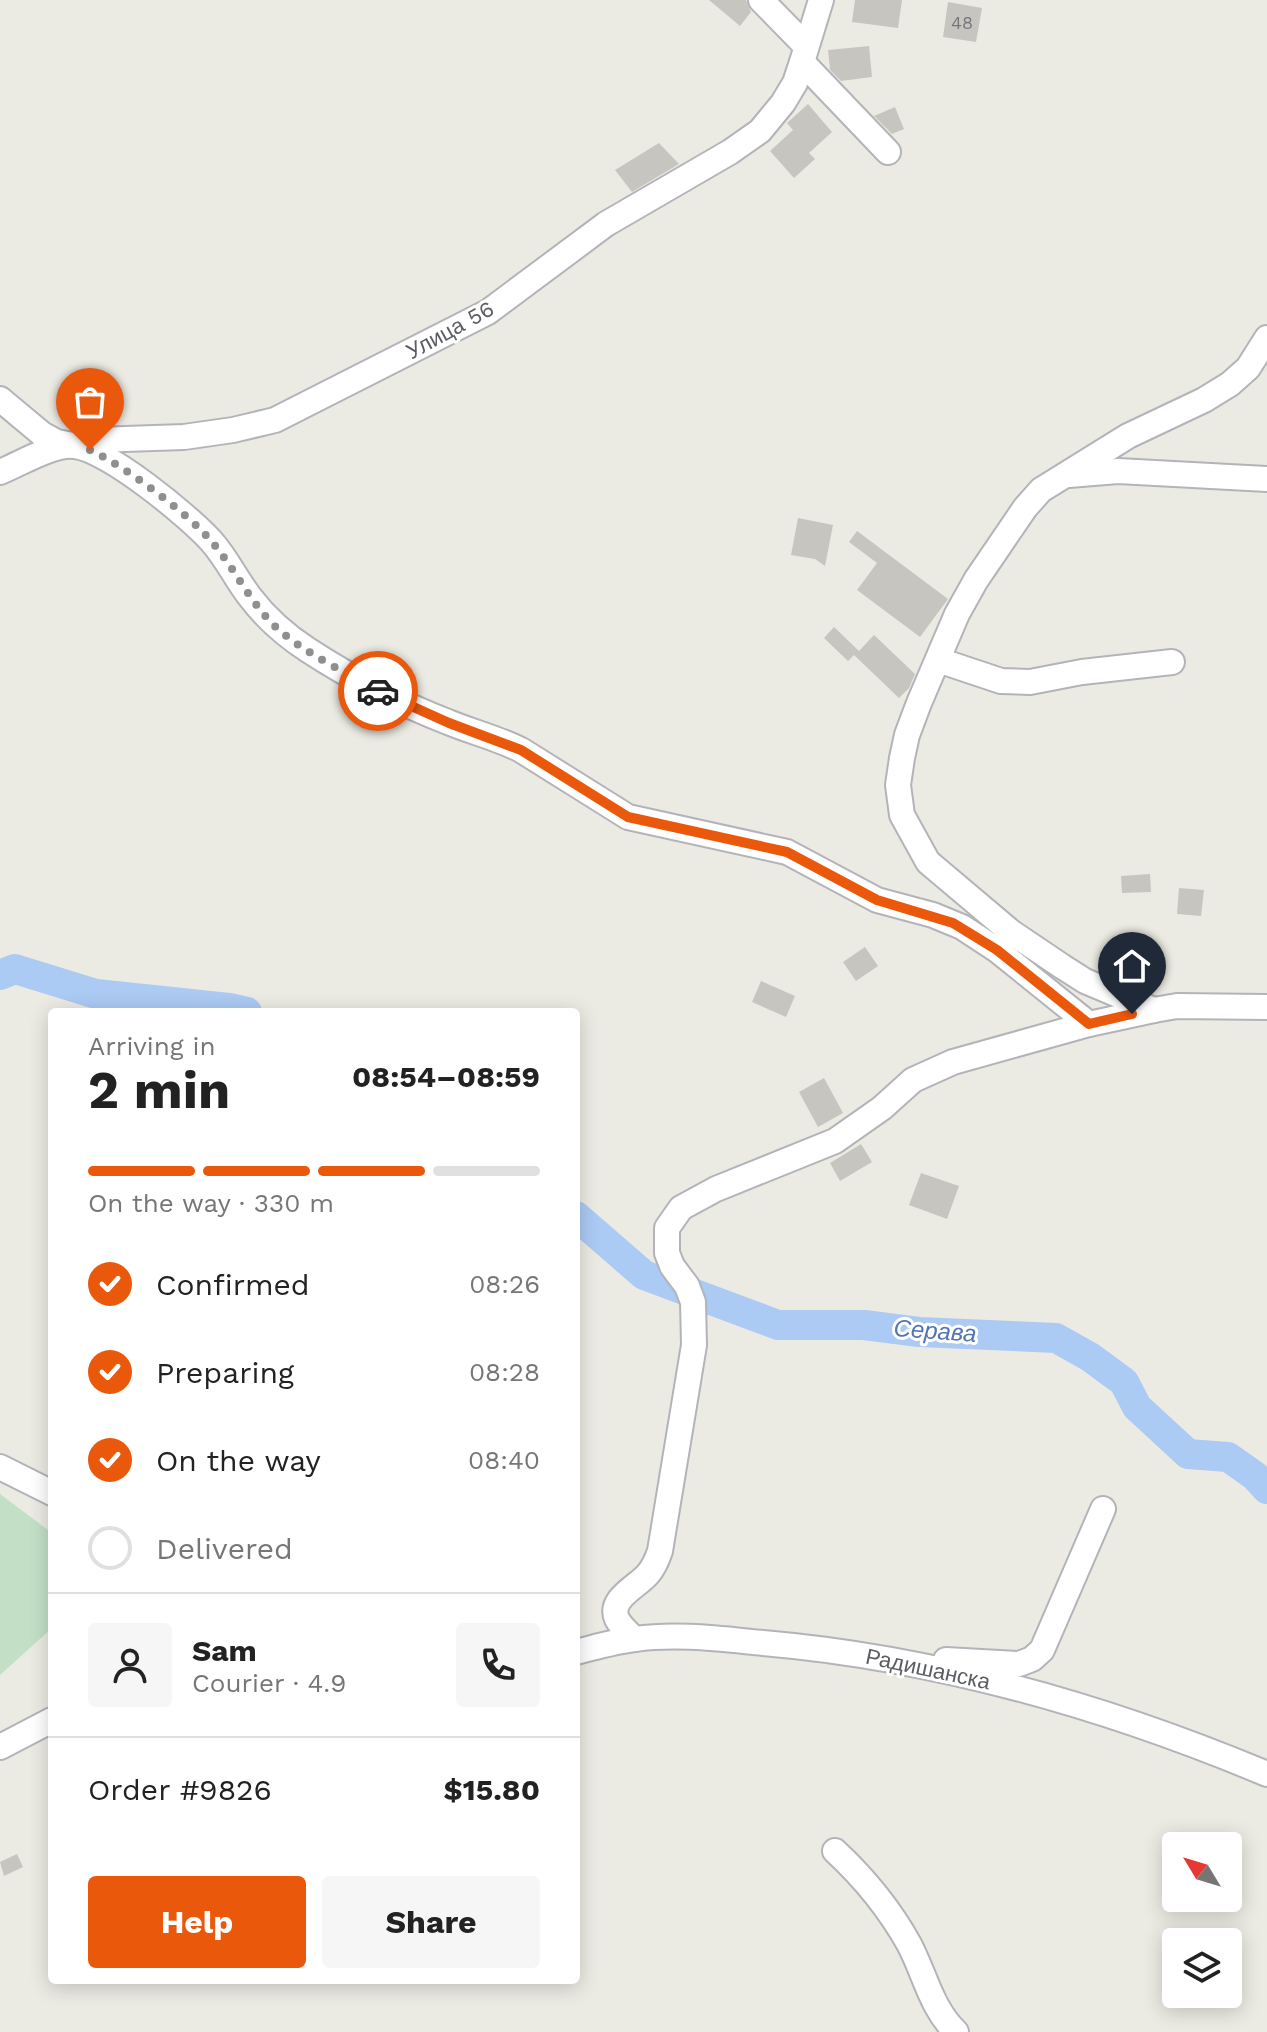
<!DOCTYPE html>
<meta charset="utf-8">
<style>
:root{--surface:#fff;--page:#f6f6f6;--text:#222;--muted:#767676;--line:#e0e0e0;--accent:#ea580c}
body{margin:0;font-family:"Work Sans",sans-serif;background:var(--page);color:var(--text);height:100vh;display:flex;flex-direction:column;font-size:30px;white-space:nowrap}
*{box-sizing:border-box;margin:0}
p{font-size:26px;color:var(--muted)}
.icon{flex:none;width:44px;height:44px;fill:none;stroke:currentColor;stroke-width:2;stroke-linecap:round;stroke-linejoin:round}
.map{position:relative;flex:1;overflow:hidden}
.side{position:absolute;left:48px;top:1008px;width:532px;height:976px;display:flex;flex-direction:column;background:var(--surface);border-radius:8px;box-shadow:0 4px 20px #0003}
.side>*{flex:none}
.needle{width:52px;rotate:308deg}
.fabs{position:absolute;left:1162px;top:1832px;display:grid;gap:16px}
.fabs a{display:grid;place-items:center;width:80px;height:80px;border-radius:8px;background:var(--surface);box-shadow:0 4px 20px #0003;font-size:40px}
.pin{position:absolute;display:grid;place-items:center;width:68px;height:68px;color:#fff;margin:-82px -34px;border-radius:50% 50% 50% 0;rotate:-45deg;box-shadow:0 0 8px #0007}
.pin .icon{rotate:45deg}
.courier{position:absolute;display:grid;place-items:center;width:80px;height:80px;margin:-40px;border:6px solid #ea580c;border-radius:50%;background:#fff;color:#222;box-shadow:0 2px 10px #0007}
.head em{font-style:normal;font-weight:700}
.head div{display:flex;flex-direction:column-reverse}
.head{display:flex;align-items:center;justify-content:space-between;height:136px;padding:0 40px}
h1{font-size:52px;font-weight:700;line-height:60px}
.bar{display:grid;grid-template-columns:repeat(4,1fr);gap:12px 8px;align-content:center;height:96px;padding:0 40px}
.bar i{height:10px;border-radius:6px;background:var(--line)}
.bar .selected{background:var(--accent)}
.bar p{grid-column:span 4}
.line{display:flex;align-items:center;gap:20px;padding:0 40px;border-top:2px solid var(--line)}
.line div{flex:1}
.round{display:grid;place-items:center;flex:none;width:84px;height:84px;border-radius:8px;background:var(--page)}
ol{padding:0 40px;list-style:none}
li{display:flex;align-items:center;gap:24px;height:88px}
li p{margin-inline-start:auto}
li .icon{padding:8px;border-radius:50%;background:var(--accent);color:#fff;stroke-width:4}
li:last-child{color:var(--muted)}
li i{width:44px;height:44px;border:4px solid var(--line);border-radius:50%}
.primary-button{display:flex;gap:16px;margin-top:auto;padding:16px 40px}
.primary-button a{flex:1;height:92px;border-radius:8px;background:var(--accent);color:#fff;font-size:32px;font-weight:700;line-height:92px;text-align:center}
.primary-button a+a{background:var(--page);color:var(--text)}
.map>svg:first-child{display:block}
.green{fill:#c3e0c7}
.lines{fill:none;stroke-linecap:round;stroke-linejoin:round}
.river{stroke:#abcaf4;stroke-width:30}
.building{fill:#c7c5c0}
.minor-casing{stroke:#b3b4b9;stroke-width:28}
.minor{stroke:#fff;stroke-width:24}
.done{stroke:#8e8f8f;stroke-width:8;stroke-dasharray:0 14.4}
.route{stroke:#ea580c;stroke-width:10}
.labels{text-anchor:middle;dominant-baseline:central;stroke-width:6;stroke-linejoin:round;paint-order:stroke}
.number-label{font-size:18px;fill:#76777a}
.street-label{font-size:22px;fill:#5b5d62;stroke:#fff}
.water-label{font-size:24px;font-style:italic;fill:#5274b3;stroke:#fff}
</style>
<div class="map">
<svg width="1267" height="2032" viewBox="0 0 1267 2032">
<rect width="100%" height="100%" fill="#ecebe3"/>
<!-- green -->
<path class="green" d="M 0,1494 L 52,1533 L 52,1628 L 0,1675 Z"/>
<g class="lines">
<!-- river -->
<g class="river">
<path d="M 0,975 L 15,969 L 96,994 L 229,1008 L 247,1012"/>
<path d="M 576,1216 L 644,1275 L 778,1325 L 864,1325 L 919,1332 L 1056,1338 L 1090,1357 L 1124,1382 L 1137,1407 L 1188,1454 L 1228,1457 L 1255,1476 L 1267,1489"/>
</g>
</g>
<!-- building -->
<g class="building">
<path d="M 709,0 L 746,0 L 751,12 L 740,26 Z"/>
<path d="M 855,0 L 902,0 L 898,28 L 852,22 Z"/>
<path d="M 948,2 L 982,8 L 976,42 L 943,37 Z"/>
<path d="M 869,46 L 872,77 L 841,81 L 830,70 L 828,50 Z"/>
<path d="M 808,104 L 832,132 L 809,153 L 815,159 L 794,178 L 770,151 L 793,130 L 787,123 Z"/>
<path d="M 895,107 L 904,129 L 892,134 L 874,116 Z"/>
<path d="M 659,143 L 679,164 L 632,192 L 615,170 Z"/>
<path d="M 798,518 L 833,525 L 825,566 L 815,559 L 791,555 Z"/>
<path d="M 857,531 L 948,599 L 920,637 L 857,590 L 877,563 L 849,542 Z"/>
<path d="M 834,627 L 859,651 L 874,635 L 915,674 L 909,688 L 899,698 L 854,655 L 848,661 L 824,638 Z"/>
<path d="M 1150,874 L 1151,892 L 1122,893 L 1121,876 Z"/>
<path d="M 1179,888 L 1204,890 L 1201,916 L 1177,914 Z"/>
<path d="M 865,947 L 878,966 L 856,981 L 843,962 Z"/>
<path d="M 761,981 L 795,996 L 786,1017 L 752,1002 Z"/>
<path d="M 824,1078 L 843,1113 L 818,1127 L 799,1092 Z"/>
<path d="M 861,1144 L 872,1162 L 840,1181 L 830,1163 Z"/>
<path d="M 921,1173 L 959,1186 L 947,1219 L 909,1205 Z"/>
<path d="M 17,1854 L 23,1867 L 4,1876 L 0,1862 Z"/>
</g>
<g class="lines">
<defs>
<g id="minor">
<path d="M 761,0 L 806,46"/>
<path d="M 802,62 L 821,0"/>
<path d="M 0,399 L 42,434 L 57,442 L 73,445 L 95,440 L 184,437 L 233,430 L 275,420 L 488,312 L 606,224 L 730,152 L 760,131 L 783,103 L 795,83 L 802,62 L 888,152"/>
<path d="M 0,472 C 20,464 52,444 74,446 C 106,448 190,517 212,542 C 227,559 236,579 250,597 C 266,618 285,635 308,650 C 351,678 399,703 448,722 C 472,732 497,738 521,750 L 628,817 L 787,852 L 877,900 L 933,915 L 962,927 L 997,950 L 1089,1024"/>
<path d="M 1069,475 L 1118,471 L 1267,479"/>
<path d="M 938,660 L 1001,681 L 1030,682 L 1082,672 L 1172,662"/>
<path d="M 1154,1010 L 1085,981 L 1063,967 L 1011,932 L 928,862 L 902,815 L 898,785 L 902,758 L 907,735 L 919,703 L 957,614 L 976,580 L 1025,508 L 1041,490 L 1128,436 L 1204,400 L 1230,384 L 1248,368 L 1267,338"/>
<path d="M 0,1467 L 52,1493"/>
<path d="M 634,1639 C 629,1633 621,1627 617,1619 C 608,1599 637,1587 648,1574 C 654,1567 657,1560 660,1551 L 694,1345 L 693,1302 L 687,1286 L 672,1266 L 667,1253 L 667,1228 L 681,1208 L 716,1189 L 835,1141 L 882,1108 L 913,1080 L 953,1062 L 1089,1024 L 1154,1010 L 1177,1006 L 1267,1007"/>
<path d="M 576,1652 C 596,1647 616,1641 635,1639 C 677,1633 721,1639 763,1643 C 937,1658 1107,1707 1267,1774"/>
<path d="M 946,1660 L 1019,1664 L 1032,1659 L 1042,1650 L 1103,1509"/>
<path d="M 0,1747 L 52,1720"/>
<path d="M 835,1851 C 863,1877 890,1910 909,1944 C 925,1974 931,2008 956,2032"/>
</g>
</defs>
<!-- minor casing -->
<use href="#minor" class="minor-casing"/>
<!-- minor -->
<use href="#minor" class="minor"/>
</g>
<g class="lines">
<!-- done -->
<path class="done" d="M 90,450 C 123,465 189,514 212,542 C 236,570 251,605 279,630 C 308,655 345,672 378,691"/>
<!-- route -->
<path class="route" d="M 378,691 L 449,723 L 521,750 L 628,817 L 787,852 L 877,900 L 953,923 L 997,950 L 1089,1024 L 1132,1014"/>
</g>
<g class="labels">
<!-- number labels -->
<g class="number-label">
<text x="962" y="22">48</text>
</g>
<!-- street labels -->
<g class="street-label">
<text transform="translate(450 330) rotate(-29)">Улица 56</text>
<text transform="translate(928 1669) rotate(12)">Радишанска</text>
</g>
<!-- water labels -->
<g class="water-label">
<text transform="translate(935 1331) rotate(4)">Серава</text>
</g>
</g>
</svg>
<div class="fabs">
<a><svg class="needle" viewBox="-14 -14 28 28"><path d="M0-13l5 13h-10z" fill="#e53935"/><path d="M0 13l5-13h-10z" fill="#767676"/></svg></a>
<a><svg class="icon" aria-label="layers" viewBox="0 0 24 24"><path d="M12 4l9 5-9 5-9-5zM3 14l9 5 9-5"/></svg></a>
</div>
<div class="pin" style="left:90px;top:450px;background:#ea580c"><svg class="icon" aria-label="bag" viewBox="0 0 24 24"><path d="M5 8h14l-1 12H6zM9 8a3 3 0 0 1 6 0"/></svg></div>
<div class="pin" style="left:1132px;top:1014px;background:#1f2937"><svg class="icon" aria-label="home" viewBox="0 0 24 24"><path d="M3 11l9-7 9 7M6 9v11h12V9"/></svg></div>
<div class="courier" style="left:378px;top:691px"><svg class="icon" aria-label="car" viewBox="0 0 24 24"><path d="M5 17H2v-5l4-1 3-4h7l3 4 3 1v5h-3M9 17h6M6 11h13"/><circle cx="7" cy="17" r="2"/><circle cx="17" cy="17" r="2"/></svg></div>
<section class="side">
<div class="head"><div><h1>2 min</h1><p>Arriving in</p></div><em>08:54–08:59</em></div>
<div class="bar"><i class="selected"></i><i class="selected"></i><i class="selected"></i><i></i><p>On the way · 330 m</p></div>
<ol>
<li><svg class="icon" aria-label="check" viewBox="0 0 24 24"><path d="M5 12l5 5 9-10"/></svg>Confirmed<p>08:26</p></li>
<li><svg class="icon" aria-label="check" viewBox="0 0 24 24"><path d="M5 12l5 5 9-10"/></svg>Preparing<p>08:28</p></li>
<li><svg class="icon" aria-label="check" viewBox="0 0 24 24"><path d="M5 12l5 5 9-10"/></svg>On the way<p>08:40</p></li>
<li><i></i>Delivered</li>
</ol>
<div class="line" style="height:144px"><a class="round"><svg class="icon" aria-label="person" viewBox="0 0 24 24"><circle cx="12" cy="8" r="4"/><path d="M4 21q1-7 8-7t8 7"/></svg></a><div><b>Sam</b><p>Courier · 4.9</p></div><a class="round"><svg class="icon" aria-label="phone" viewBox="0 0 24 24"><path d="M5 4h4l2 5-3 2q2 4 5 5l2-3 5 2v4C11 20 4 13 5 4z"/></svg></a></div>
<div class="line" style="height:104px"><div>Order #9826</div><b>$15.80</b></div>
<div class="primary-button"><a>Help</a><a>Share</a></div>
</section>
</div>
